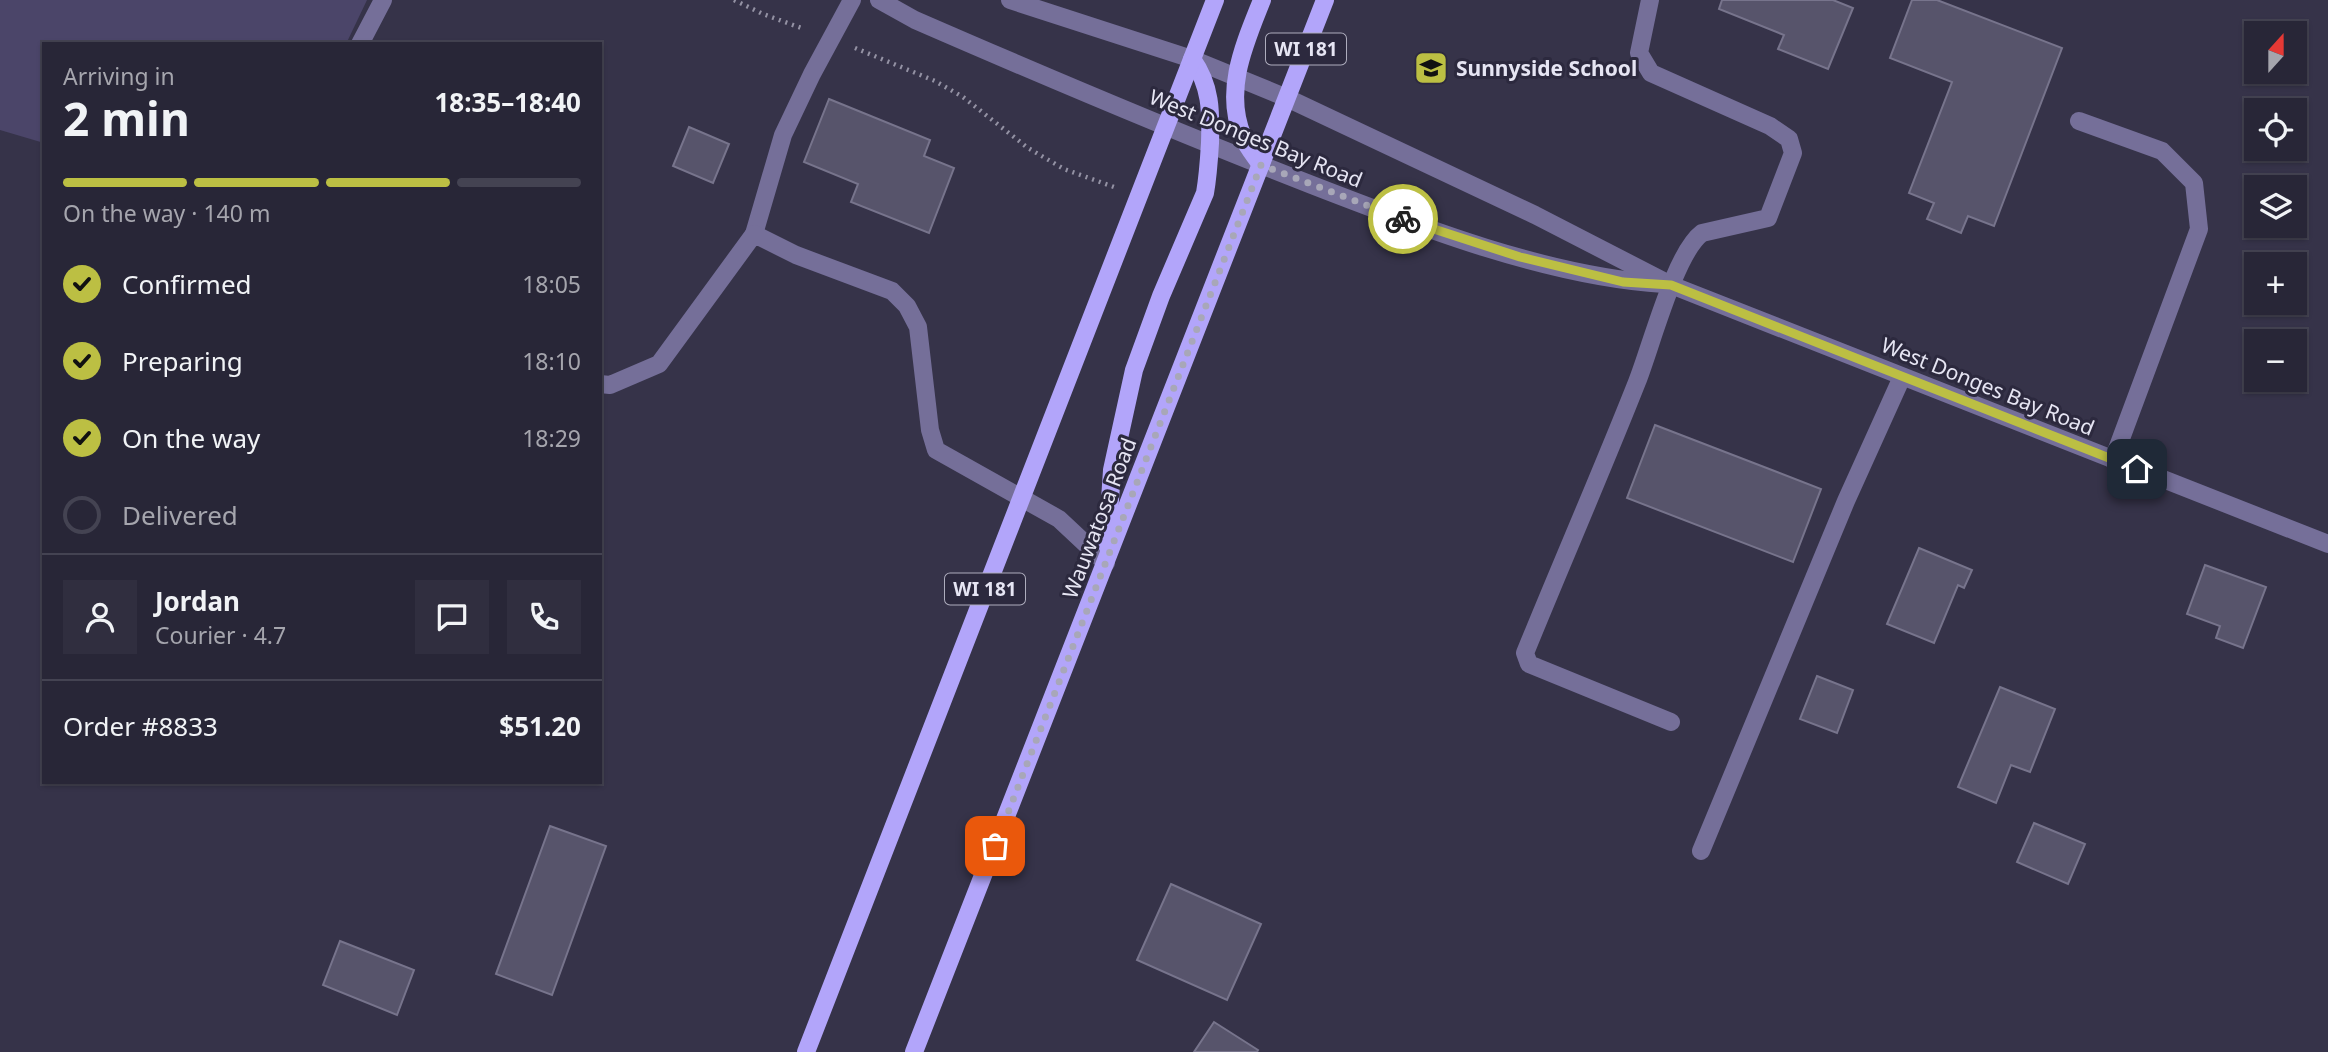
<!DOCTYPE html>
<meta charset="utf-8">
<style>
:root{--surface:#282637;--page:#302e3f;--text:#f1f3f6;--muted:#a5a5ad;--line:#444352;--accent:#bcbf43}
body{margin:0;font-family:"Noto Sans",sans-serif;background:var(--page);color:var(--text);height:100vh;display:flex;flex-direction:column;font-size:26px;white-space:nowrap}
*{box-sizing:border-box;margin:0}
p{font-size:23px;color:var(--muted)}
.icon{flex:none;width:38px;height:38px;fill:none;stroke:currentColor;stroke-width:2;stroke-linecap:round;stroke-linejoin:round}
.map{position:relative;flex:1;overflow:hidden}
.side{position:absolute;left:42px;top:42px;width:560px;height:742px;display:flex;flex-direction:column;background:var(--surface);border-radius:0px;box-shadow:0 2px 5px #0004,0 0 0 2px var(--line)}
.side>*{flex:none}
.needle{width:46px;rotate:21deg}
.buttons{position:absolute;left:2244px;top:21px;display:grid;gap:14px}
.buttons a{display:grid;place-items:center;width:63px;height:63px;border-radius:0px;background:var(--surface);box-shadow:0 2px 5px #0004,0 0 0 2px var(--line);font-size:35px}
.pin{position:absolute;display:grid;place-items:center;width:60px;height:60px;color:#fff;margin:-30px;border-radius:14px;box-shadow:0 4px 10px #0006}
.courier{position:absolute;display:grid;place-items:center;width:70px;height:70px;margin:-35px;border:5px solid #bcbf43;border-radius:50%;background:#fff;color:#222;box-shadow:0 2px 9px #0007}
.headline em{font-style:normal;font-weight:700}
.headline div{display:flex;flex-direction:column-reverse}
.headline{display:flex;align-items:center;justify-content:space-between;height:119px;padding:0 21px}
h1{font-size:46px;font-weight:700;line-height:52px}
.bar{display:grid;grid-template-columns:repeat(4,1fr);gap:10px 7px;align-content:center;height:84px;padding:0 21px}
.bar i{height:9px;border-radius:5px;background:var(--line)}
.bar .on{background:var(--accent)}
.bar p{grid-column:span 4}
.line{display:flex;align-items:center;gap:18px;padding:0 21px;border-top:2px solid var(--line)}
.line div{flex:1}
.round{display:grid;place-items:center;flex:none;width:74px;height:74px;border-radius:0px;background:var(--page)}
ol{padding:0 21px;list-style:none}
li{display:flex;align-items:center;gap:21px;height:77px}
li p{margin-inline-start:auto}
li .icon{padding:7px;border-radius:50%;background:var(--accent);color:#111;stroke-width:4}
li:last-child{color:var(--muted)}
li i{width:38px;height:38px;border:4px solid var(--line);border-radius:50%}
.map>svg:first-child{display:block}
.green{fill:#4b4569}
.building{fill:#57546b;stroke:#77748c;stroke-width:2}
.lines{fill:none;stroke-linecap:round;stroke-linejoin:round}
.path{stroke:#9492a4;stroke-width:4.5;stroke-dasharray:2 5;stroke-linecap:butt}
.minor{stroke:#756f99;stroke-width:18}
.major{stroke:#b2a5fa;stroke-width:18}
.done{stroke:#a8a7b8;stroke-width:7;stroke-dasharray:0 12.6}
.route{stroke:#bcbf43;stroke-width:9}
.labels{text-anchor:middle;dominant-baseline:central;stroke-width:6;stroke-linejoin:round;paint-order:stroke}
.shield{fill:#2c293e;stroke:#aeadbd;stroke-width:2}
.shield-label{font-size:19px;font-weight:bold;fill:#e6e5f3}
.poi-label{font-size:21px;font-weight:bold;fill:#e6e5f3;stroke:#2c293e;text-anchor:start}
.street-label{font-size:21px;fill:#e6e5f3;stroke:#2c293e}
</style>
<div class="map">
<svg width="2328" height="1052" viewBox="0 0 2328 1052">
<rect width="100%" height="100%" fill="#363349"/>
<!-- green -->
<path class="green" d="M 0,0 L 367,0 L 346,44 L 44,44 L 44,143 L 0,130 Z"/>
<!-- building -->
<g class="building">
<path d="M 1722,0 L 1833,0 L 1853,8 L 1828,69 L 1778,49 L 1784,35 L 1719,9 Z"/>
<path d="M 1912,0 L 1937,0 L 2062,48 L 1994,226 L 1968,216 L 1961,233 L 1927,219 L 1934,203 L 1909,193 L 1952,82 L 1890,58 Z"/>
<path d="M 829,99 L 930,140 L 924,156 L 954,168 L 929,233 L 851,202 L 858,184 L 804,162 Z"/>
<path d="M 689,127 L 729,144 L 713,183 L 673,166 Z"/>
<path d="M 1655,425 L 1821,489 L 1793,562 L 1627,498 Z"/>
<path d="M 1919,548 L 1972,570 L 1964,588 L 1958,585 L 1934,643 L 1887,624 Z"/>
<path d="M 2205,565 L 2266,587 L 2243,648 L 2216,638 L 2220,626 L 2187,614 Z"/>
<path d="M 1817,676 L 1853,690 L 1837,733 L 1800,719 Z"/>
<path d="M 2000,687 L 2055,709 L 2030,772 L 2011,765 L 1996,803 L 1958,787 Z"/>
<path d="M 2034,823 L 2085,844 L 2068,884 L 2017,862 Z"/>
<path d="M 550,826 L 606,846 L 552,995 L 496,974 Z"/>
<path d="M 1171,884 L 1261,924 L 1227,1000 L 1137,960 Z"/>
<path d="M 340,941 L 414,970 L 397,1015 L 323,985 Z"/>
<path d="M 1214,1022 L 1258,1050 L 1257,1052 L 1194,1052 Z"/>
</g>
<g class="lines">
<!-- path -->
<g class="path">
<path d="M 734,0 L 763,14 L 804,29"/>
<path d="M 855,48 L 935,81 L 963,97 L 1028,148 L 1064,169 L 1114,187"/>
</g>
<!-- minor -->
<g class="minor">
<path d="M 879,0 L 915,20 C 1046,77 1178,133 1312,185 C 1420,227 1549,277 1664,284"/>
<path d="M 1010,0 L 1192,59 L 1287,98 L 1535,215 L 1671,285 L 2328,544"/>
<path d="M 1650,0 L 1639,53 L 1651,73 L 1770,126 L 1789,139 L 1793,153 L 1768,218 L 1702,233 C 1675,253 1651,347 1637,382 C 1601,473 1562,562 1525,653 L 1529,664 L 1671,722"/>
<path d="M 360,44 L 383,0"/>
<path d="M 2079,121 L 2162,151 L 2194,183 L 2199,229 L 2113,460"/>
<path d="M 754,234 L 783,135 L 812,74 L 852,0"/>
<path d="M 600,384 L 610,385 L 659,364 L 754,234 L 796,255 L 892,291 L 907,306 L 918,327 L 930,430 L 936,450 L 1059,519 L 1106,563"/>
<path d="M 1701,851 L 1846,501 L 1902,377"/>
</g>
<!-- major -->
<g class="major">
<path d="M 1261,165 C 1255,156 1247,147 1243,137 C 1223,90 1245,43 1262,0"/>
<path d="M 1107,545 L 1112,470 L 1134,370 L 1161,296 L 1205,193 C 1208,176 1209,160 1210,143 C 1211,111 1211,86 1192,59"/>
<path d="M 806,1052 L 1215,0"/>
<path d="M 914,1052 L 1325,0"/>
</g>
</g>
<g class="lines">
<!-- done -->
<path class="done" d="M 995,846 L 1261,165 L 1403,219"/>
<!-- route -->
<path class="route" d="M 1403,219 L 1520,257 L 1623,282 L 1671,285 L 2137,469"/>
</g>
<!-- icons -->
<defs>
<symbol id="school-square" viewBox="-11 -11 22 22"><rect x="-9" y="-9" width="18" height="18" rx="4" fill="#bcbf43" stroke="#2c293e"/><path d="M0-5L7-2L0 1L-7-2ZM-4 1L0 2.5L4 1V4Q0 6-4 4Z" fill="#111"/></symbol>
</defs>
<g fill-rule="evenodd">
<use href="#school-square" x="1412" y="49" width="38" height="38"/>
</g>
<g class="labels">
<!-- shield labels -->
<g class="shield">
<rect x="1266" y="33.5" width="80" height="31" rx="5"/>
<rect x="945" y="573.5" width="80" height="31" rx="5"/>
</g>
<g class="shield-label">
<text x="1306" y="49">WI 181</text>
<text x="985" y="589">WI 181</text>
</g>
<!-- poi labels -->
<g class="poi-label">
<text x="1456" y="68">Sunnyside School</text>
</g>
<!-- street labels -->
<g class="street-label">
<text transform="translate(1256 138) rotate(22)">West Donges Bay Road</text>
<text transform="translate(1988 386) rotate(22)">West Donges Bay Road</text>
<text transform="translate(1099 518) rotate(-69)">Wauwatosa Road</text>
</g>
</g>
</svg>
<div class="buttons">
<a><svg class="needle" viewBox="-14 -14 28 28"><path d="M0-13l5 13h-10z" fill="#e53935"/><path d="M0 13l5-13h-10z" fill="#a5a5ad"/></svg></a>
<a><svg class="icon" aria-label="locate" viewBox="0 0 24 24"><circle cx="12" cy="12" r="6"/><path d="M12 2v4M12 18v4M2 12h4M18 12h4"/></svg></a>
<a><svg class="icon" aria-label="layers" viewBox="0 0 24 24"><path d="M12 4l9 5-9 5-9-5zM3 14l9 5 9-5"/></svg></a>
<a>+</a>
<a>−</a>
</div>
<div class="pin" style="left:995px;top:846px;background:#ea580c"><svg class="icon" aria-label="bag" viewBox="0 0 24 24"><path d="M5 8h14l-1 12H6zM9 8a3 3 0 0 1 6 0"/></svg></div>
<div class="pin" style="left:2137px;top:469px;background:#1f2937"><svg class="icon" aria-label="home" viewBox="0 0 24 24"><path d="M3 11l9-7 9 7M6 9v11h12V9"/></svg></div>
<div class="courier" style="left:1403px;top:219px"><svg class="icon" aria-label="bike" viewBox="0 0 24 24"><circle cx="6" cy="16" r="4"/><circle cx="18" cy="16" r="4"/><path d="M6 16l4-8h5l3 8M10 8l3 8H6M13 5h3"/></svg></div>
<section class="side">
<div class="headline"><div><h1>2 min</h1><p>Arriving in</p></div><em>18:35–18:40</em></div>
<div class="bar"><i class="on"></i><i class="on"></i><i class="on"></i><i></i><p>On the way · 140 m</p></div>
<ol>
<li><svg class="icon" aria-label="check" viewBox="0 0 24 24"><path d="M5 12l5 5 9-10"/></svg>Confirmed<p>18:05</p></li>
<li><svg class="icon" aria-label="check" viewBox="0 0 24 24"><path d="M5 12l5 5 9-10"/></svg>Preparing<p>18:10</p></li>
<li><svg class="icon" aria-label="check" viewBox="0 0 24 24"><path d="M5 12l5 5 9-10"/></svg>On the way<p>18:29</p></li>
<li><i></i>Delivered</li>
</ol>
<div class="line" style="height:126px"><a class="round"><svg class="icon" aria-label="person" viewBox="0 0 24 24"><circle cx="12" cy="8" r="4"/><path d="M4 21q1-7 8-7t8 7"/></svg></a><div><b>Jordan</b><p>Courier · 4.7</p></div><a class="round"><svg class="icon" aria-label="chat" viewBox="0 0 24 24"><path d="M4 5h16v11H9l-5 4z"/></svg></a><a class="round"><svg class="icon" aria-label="phone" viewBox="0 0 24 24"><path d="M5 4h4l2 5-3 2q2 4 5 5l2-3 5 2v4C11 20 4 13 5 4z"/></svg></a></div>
<div class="line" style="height:91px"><div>Order #8833</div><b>$51.20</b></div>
</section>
</div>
